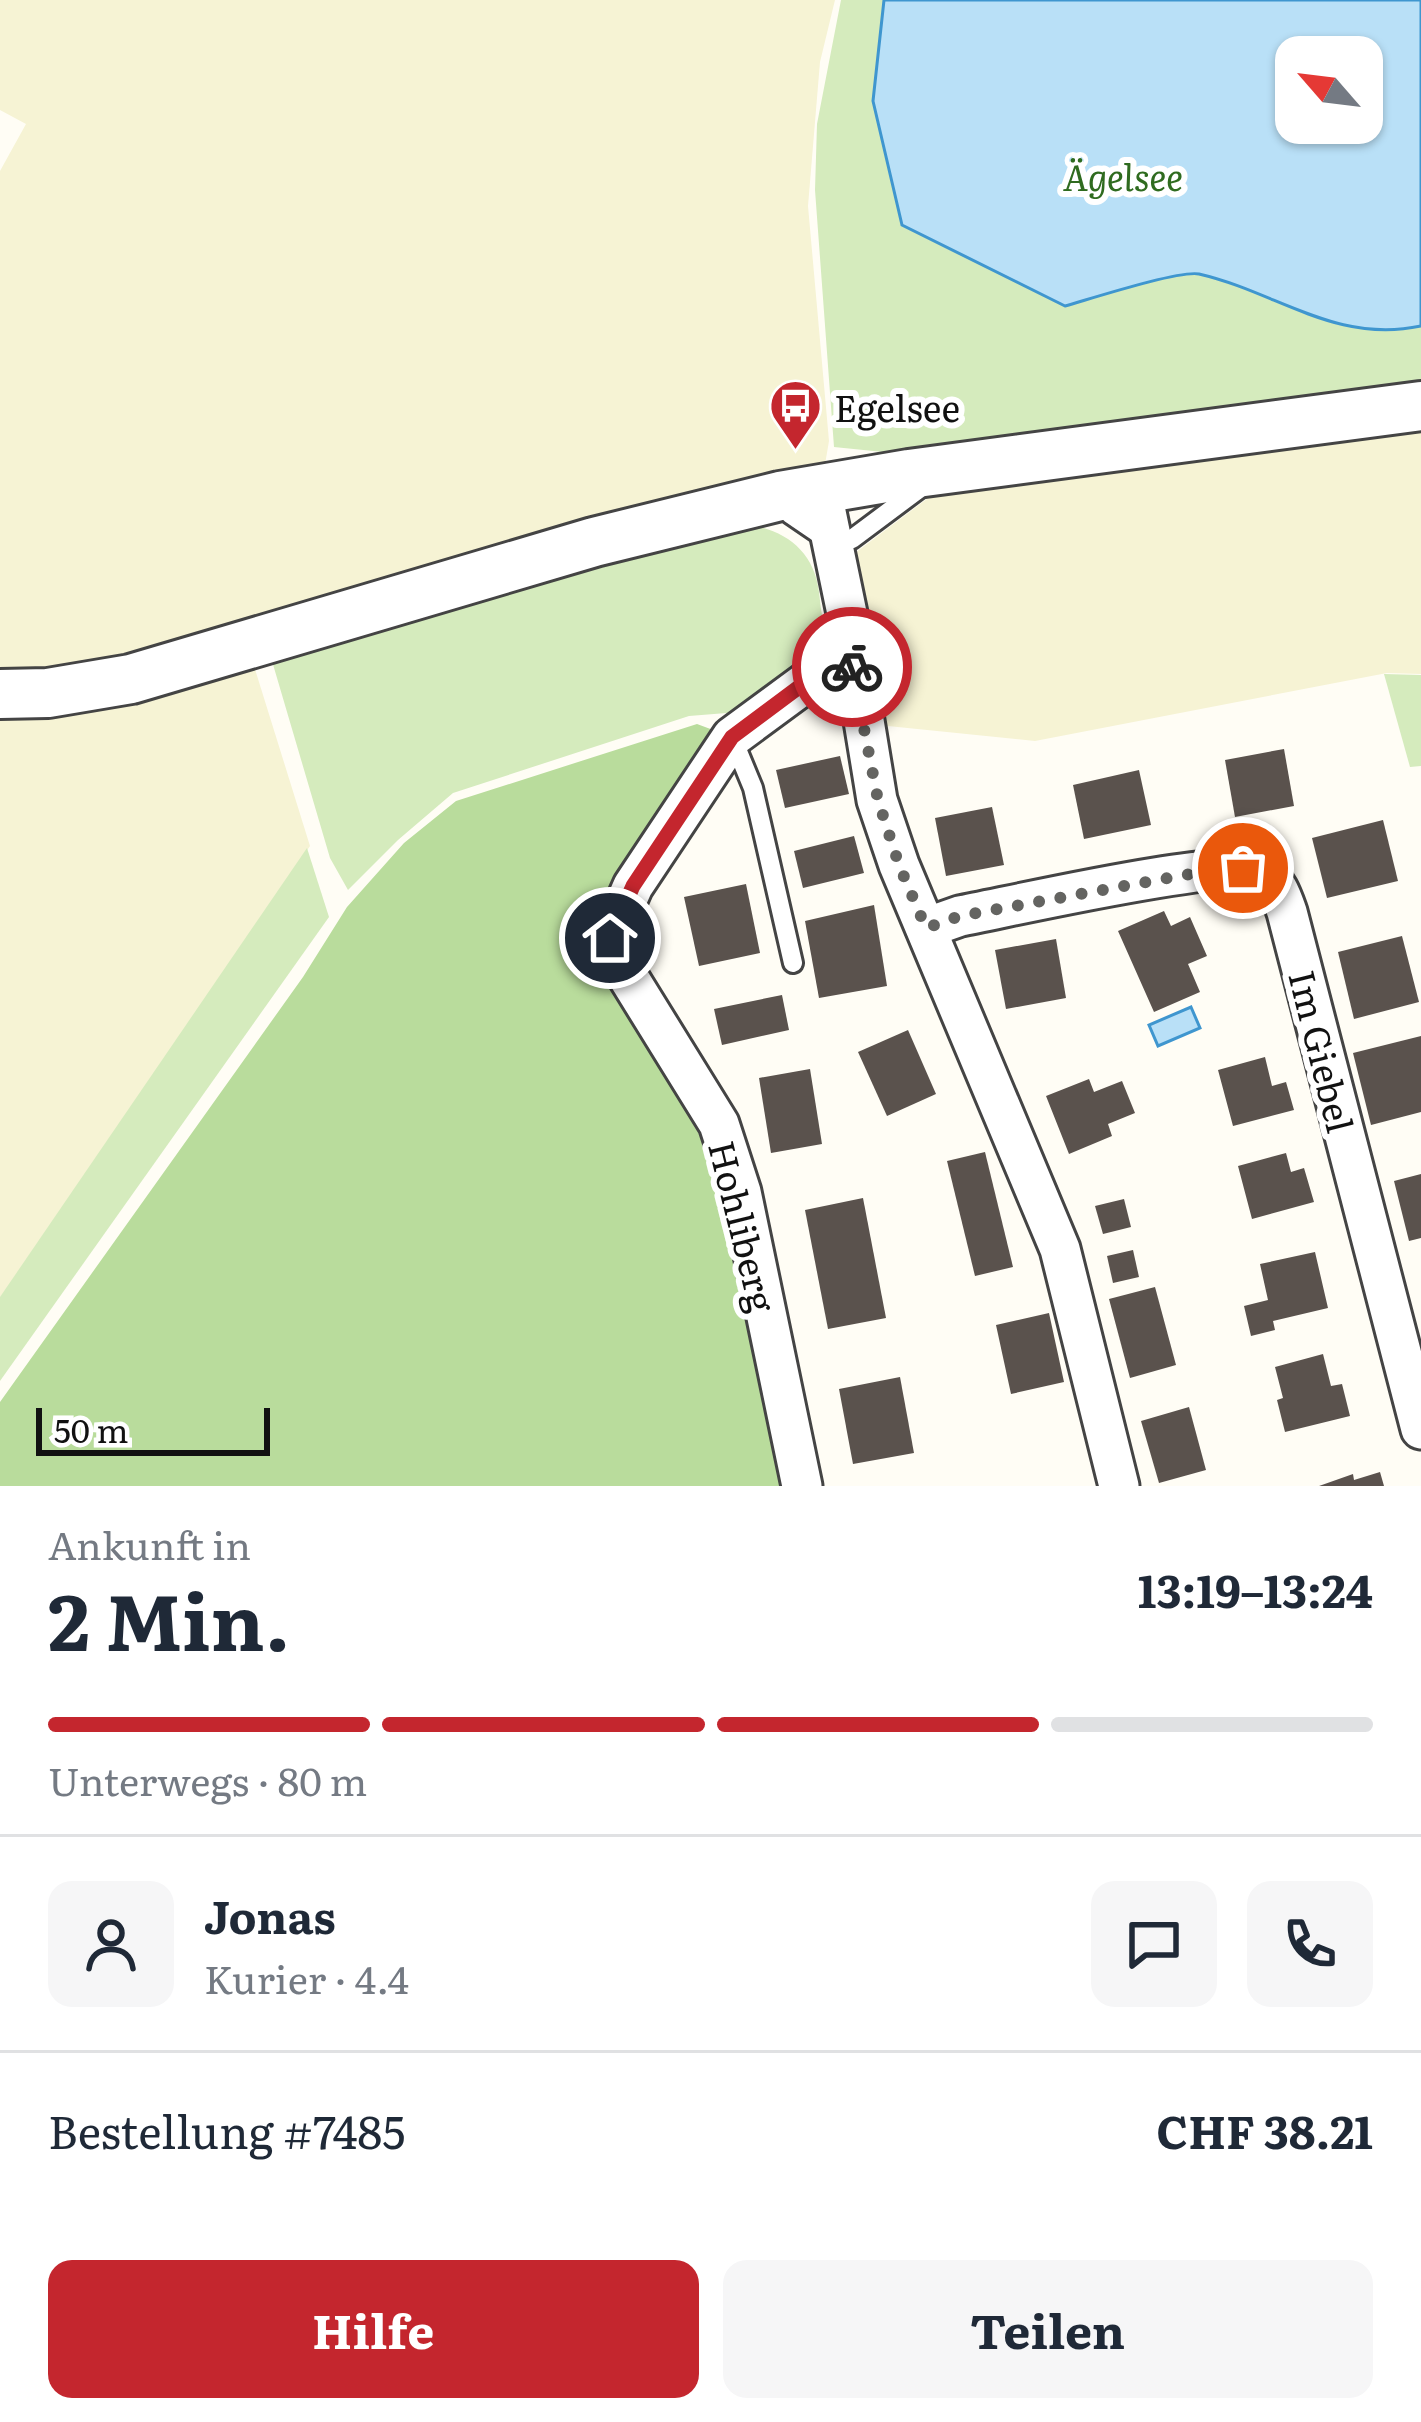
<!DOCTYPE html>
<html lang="de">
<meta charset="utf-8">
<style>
:root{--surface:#fff;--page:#f6f6f7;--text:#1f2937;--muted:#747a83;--line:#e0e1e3;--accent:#c4262e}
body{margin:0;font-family:Literata,serif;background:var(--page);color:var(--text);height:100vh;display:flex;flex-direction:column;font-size:45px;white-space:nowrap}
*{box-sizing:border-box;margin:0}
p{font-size:39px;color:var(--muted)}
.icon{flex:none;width:66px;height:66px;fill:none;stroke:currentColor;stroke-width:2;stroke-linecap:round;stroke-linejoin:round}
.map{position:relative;height:1486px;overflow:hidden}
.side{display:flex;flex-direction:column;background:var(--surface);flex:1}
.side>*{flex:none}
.needle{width:78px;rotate:298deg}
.tools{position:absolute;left:1275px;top:36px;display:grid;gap:24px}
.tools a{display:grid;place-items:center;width:108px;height:108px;border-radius:24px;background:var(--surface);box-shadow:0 3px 9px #0004;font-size:60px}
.scale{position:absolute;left:36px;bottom:30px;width:234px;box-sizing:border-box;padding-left:12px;border:6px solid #111;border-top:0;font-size:33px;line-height:42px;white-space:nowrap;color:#111;-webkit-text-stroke:9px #fff;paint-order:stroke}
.pin{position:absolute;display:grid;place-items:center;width:102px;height:102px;color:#fff;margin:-51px;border:6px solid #fff;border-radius:50%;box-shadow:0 3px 12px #0007}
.courier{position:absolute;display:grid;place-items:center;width:120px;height:120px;margin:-60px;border:9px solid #c4262e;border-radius:50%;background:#fff;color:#222;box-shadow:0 3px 15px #0007}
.summary em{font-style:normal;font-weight:700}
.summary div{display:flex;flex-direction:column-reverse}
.summary{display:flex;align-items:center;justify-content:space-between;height:204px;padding:0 48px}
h1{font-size:78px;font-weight:700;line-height:90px}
.bar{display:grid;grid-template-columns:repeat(4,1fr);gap:18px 12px;align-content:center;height:144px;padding:0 48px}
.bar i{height:15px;border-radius:9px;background:var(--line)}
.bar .on{background:var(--accent)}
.bar p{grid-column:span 4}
.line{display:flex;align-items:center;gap:30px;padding:0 48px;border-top:3px solid var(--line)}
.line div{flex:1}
.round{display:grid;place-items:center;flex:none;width:126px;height:126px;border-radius:24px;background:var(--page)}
.action{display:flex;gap:24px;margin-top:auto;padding:24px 48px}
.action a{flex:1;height:138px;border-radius:24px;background:var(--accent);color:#fff;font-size:48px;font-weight:700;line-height:138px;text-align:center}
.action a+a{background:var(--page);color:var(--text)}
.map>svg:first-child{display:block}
.farmland{fill:#f6f3d4}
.green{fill:#d5ebbd;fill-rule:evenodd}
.forest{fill:#b9dc9c}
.water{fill:#b9e0f7;stroke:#3f96cf;stroke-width:3;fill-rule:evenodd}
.building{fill:#5a524d}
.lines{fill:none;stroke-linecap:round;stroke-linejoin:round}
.service-casing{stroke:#444;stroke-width:24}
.minor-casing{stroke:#444;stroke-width:45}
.tertiary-casing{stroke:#444;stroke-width:54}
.service{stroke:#fff;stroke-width:18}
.minor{stroke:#fff;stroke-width:39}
.tertiary{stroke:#fff;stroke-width:48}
.done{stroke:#646461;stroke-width:12;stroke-dasharray:0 21.6}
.route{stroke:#c4262e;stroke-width:15}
.labels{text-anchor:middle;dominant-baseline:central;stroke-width:12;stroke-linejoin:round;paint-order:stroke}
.park-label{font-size:36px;font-style:italic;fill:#2f6b1f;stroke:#fff}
.poi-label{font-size:36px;fill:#111;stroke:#fff;text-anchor:start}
.street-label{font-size:36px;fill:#111;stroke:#fff}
</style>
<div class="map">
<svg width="1421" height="1486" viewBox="0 0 1421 1486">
<rect width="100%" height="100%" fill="#fffdf5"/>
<!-- farmland -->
<g class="farmland">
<path d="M 0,0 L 835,0 L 820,62 L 808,206 L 829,441 L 821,488 L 0,694 L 0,171 L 26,124 L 0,110 Z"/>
<path d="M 1421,420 L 1421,674 L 1387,673 L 1035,741 L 878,725 L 851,556 L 948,483 Z"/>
<path d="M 254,666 L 310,846 L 0,1298 L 0,717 L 12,719 L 116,705 Z"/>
</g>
<!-- green -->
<g class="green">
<path d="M 841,0 L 1421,0 L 1421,392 L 942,458 L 834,447 L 815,190 L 817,124 ZM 1296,57 L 1362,57 L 1362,123 L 1296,123 Z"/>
<path d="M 744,524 C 784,529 814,550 819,592 C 821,606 820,619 830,629 L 808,661 L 739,712 L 689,716 L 453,793 L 398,840 L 348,890 L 330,858 L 272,661 Z"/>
<path d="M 1384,674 L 1421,675 L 1421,766 L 1410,767 Z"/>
<path d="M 307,848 L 329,917 L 0,1381 L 0,1297 Z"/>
</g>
<!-- forest -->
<path class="forest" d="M 697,724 L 732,737 L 610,938 L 719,1124 L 802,1486 L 0,1486 L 0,1402 L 303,977 L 347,907 L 404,843 L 456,801 Z"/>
<!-- water -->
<g class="water">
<path d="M 884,0 L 1421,0 L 1421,326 C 1335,344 1277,292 1199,274 C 1179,270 1090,299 1065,306 L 902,225 L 873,101 ZM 1296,57 L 1362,57 L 1362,123 L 1296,123 Z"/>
<path d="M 1191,1007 L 1200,1028 L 1158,1046 L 1149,1025 Z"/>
</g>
<!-- building -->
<g class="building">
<path d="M 1284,749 L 1294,806 L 1235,817 L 1225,760 Z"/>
<path d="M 840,756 L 849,794 L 785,808 L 776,770 Z"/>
<path d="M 1139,770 L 1151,825 L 1084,839 L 1073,785 Z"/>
<path d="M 992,807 L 1004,865 L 946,876 L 935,818 Z"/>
<path d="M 1383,820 L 1398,881 L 1327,898 L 1312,838 Z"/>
<path d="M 854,836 L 864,873 L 803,888 L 794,851 Z"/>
<path d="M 746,884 L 760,953 L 699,966 L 684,897 Z"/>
<path d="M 874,905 L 887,986 L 819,998 L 805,921 Z"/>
<path d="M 1164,911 L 1171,926 L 1190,917 L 1207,956 L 1188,964 L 1200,992 L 1154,1012 L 1118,931 Z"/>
<path d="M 1402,936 L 1419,1002 L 1354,1019 L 1338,952 Z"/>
<path d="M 1056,939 L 1066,998 L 1006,1009 L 995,950 Z"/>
<path d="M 782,995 L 789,1030 L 722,1045 L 714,1009 Z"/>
<path d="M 908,1030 L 936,1094 L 887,1116 L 858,1052 Z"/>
<path d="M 1421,1036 L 1421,1112 L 1371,1125 L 1353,1053 Z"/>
<path d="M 1265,1057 L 1272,1086 L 1286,1082 L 1294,1110 L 1233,1126 L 1218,1070 Z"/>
<path d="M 810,1069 L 822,1144 L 771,1153 L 759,1078 Z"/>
<path d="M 1089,1079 L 1094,1092 L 1122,1081 L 1135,1113 L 1108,1124 L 1112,1136 L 1069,1154 L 1046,1096 Z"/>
<path d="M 985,1152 L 1013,1267 L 975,1276 L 947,1161 Z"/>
<path d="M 1286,1153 L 1291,1172 L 1304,1168 L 1314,1202 L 1252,1219 L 1238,1166 Z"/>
<path d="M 1421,1174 L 1421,1238 L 1409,1241 L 1394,1181 Z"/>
<path d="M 863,1198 L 886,1318 L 828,1329 L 805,1210 Z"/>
<path d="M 1124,1199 L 1131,1227 L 1103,1234 L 1095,1206 Z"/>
<path d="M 1133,1250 L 1139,1277 L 1113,1283 L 1107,1256 Z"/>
<path d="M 1315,1252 L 1328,1308 L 1273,1321 L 1275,1330 L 1251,1336 L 1244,1306 L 1268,1300 L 1260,1264 Z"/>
<path d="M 1155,1287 L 1176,1365 L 1130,1378 L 1109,1299 Z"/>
<path d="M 1049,1313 L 1064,1382 L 1011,1394 L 996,1325 Z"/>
<path d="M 1323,1354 L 1331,1386 L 1342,1384 L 1350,1416 L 1285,1432 L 1277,1400 L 1283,1398 L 1275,1367 Z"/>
<path d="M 900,1377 L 914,1453 L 853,1464 L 839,1389 Z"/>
<path d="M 1189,1407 L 1206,1470 L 1159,1483 L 1141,1421 Z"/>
<path d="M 1380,1472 L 1384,1486 L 1319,1486 L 1353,1474 L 1354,1480 Z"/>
</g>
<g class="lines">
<defs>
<g id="service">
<path d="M 783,501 L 790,514 L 834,544 L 852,539 L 923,486"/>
<path d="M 732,737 L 753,788 L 793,963"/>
</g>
<g id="minor">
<path d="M 821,488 L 849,623 L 846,653 L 857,678 L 877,800 L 899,865 L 1060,1249 L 1119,1486"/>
<path d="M 926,928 L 960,916 C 1009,907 1231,855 1263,873 C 1277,882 1282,898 1287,912 L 1421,1429"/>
<path d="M 802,1486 L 741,1192 L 719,1124 L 617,959 L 610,938 L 633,886 L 732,737 L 846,653"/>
</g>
<path id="tertiary" d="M 0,694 L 48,693 L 131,679 L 594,542 L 780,496 L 909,474 L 1421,406"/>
</defs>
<!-- service casing -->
<use href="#service" class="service-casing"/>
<!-- minor casing -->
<use href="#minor" class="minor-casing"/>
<!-- tertiary casing -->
<use href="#tertiary" class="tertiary-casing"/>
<!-- service -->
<use href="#service" class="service"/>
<!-- minor -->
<use href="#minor" class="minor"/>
<!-- tertiary -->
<use href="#tertiary" class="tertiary"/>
</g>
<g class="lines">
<!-- done -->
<path class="done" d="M 852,667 L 878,800 L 899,865 L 926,928 L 960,916 L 1218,869 L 1243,868"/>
<!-- route -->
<path class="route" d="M 610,938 L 633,886 L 732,737 L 846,652 L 852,667"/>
</g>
<!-- icons -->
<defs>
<symbol id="bus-pin" viewBox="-11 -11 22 30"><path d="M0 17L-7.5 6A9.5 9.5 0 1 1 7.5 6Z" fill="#c4262e" stroke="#fff"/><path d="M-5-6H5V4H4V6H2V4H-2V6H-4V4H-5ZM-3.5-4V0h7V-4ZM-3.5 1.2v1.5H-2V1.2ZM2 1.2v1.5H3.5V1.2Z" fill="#fff"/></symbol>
</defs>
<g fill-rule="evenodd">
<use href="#bus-pin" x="766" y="376" width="59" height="81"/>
</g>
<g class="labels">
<!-- park labels -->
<g class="park-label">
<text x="1123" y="175">Ägelsee</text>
</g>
<!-- poi labels -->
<g class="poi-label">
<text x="834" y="406">Egelsee</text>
</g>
<!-- street labels -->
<g class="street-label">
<text transform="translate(1323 1051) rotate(76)">Im Giebel</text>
<text transform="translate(744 1226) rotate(76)">Hohliberg</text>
</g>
</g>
</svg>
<div class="tools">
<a><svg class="needle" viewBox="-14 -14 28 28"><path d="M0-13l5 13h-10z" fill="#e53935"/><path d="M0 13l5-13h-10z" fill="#747a83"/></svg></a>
</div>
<div class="scale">50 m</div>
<div class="pin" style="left:1243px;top:868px;background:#ea580c"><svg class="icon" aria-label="bag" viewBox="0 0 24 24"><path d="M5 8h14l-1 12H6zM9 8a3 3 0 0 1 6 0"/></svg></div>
<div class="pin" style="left:610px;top:938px;background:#1f2937"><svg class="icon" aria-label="home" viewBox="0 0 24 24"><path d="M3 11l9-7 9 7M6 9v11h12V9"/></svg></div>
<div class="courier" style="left:852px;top:667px"><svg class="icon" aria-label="bike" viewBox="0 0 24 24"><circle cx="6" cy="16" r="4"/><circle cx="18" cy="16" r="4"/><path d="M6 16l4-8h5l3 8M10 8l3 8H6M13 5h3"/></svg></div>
</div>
<section class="side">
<div class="summary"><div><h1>2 Min.</h1><p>Ankunft in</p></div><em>13:19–13:24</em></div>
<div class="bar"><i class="on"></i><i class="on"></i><i class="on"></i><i></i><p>Unterwegs · 80 m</p></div>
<div class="line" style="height:216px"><a class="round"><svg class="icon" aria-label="person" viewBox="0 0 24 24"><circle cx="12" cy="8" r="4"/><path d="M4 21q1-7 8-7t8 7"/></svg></a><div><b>Jonas</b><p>Kurier · 4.4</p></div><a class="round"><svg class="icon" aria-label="chat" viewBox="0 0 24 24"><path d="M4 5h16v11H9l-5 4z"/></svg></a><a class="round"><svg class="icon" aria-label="phone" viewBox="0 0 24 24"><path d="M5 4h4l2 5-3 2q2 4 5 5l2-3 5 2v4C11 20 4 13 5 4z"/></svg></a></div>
<div class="line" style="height:156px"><div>Bestellung #7485</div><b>CHF 38.21</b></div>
<div class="action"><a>Hilfe</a><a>Teilen</a></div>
</section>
